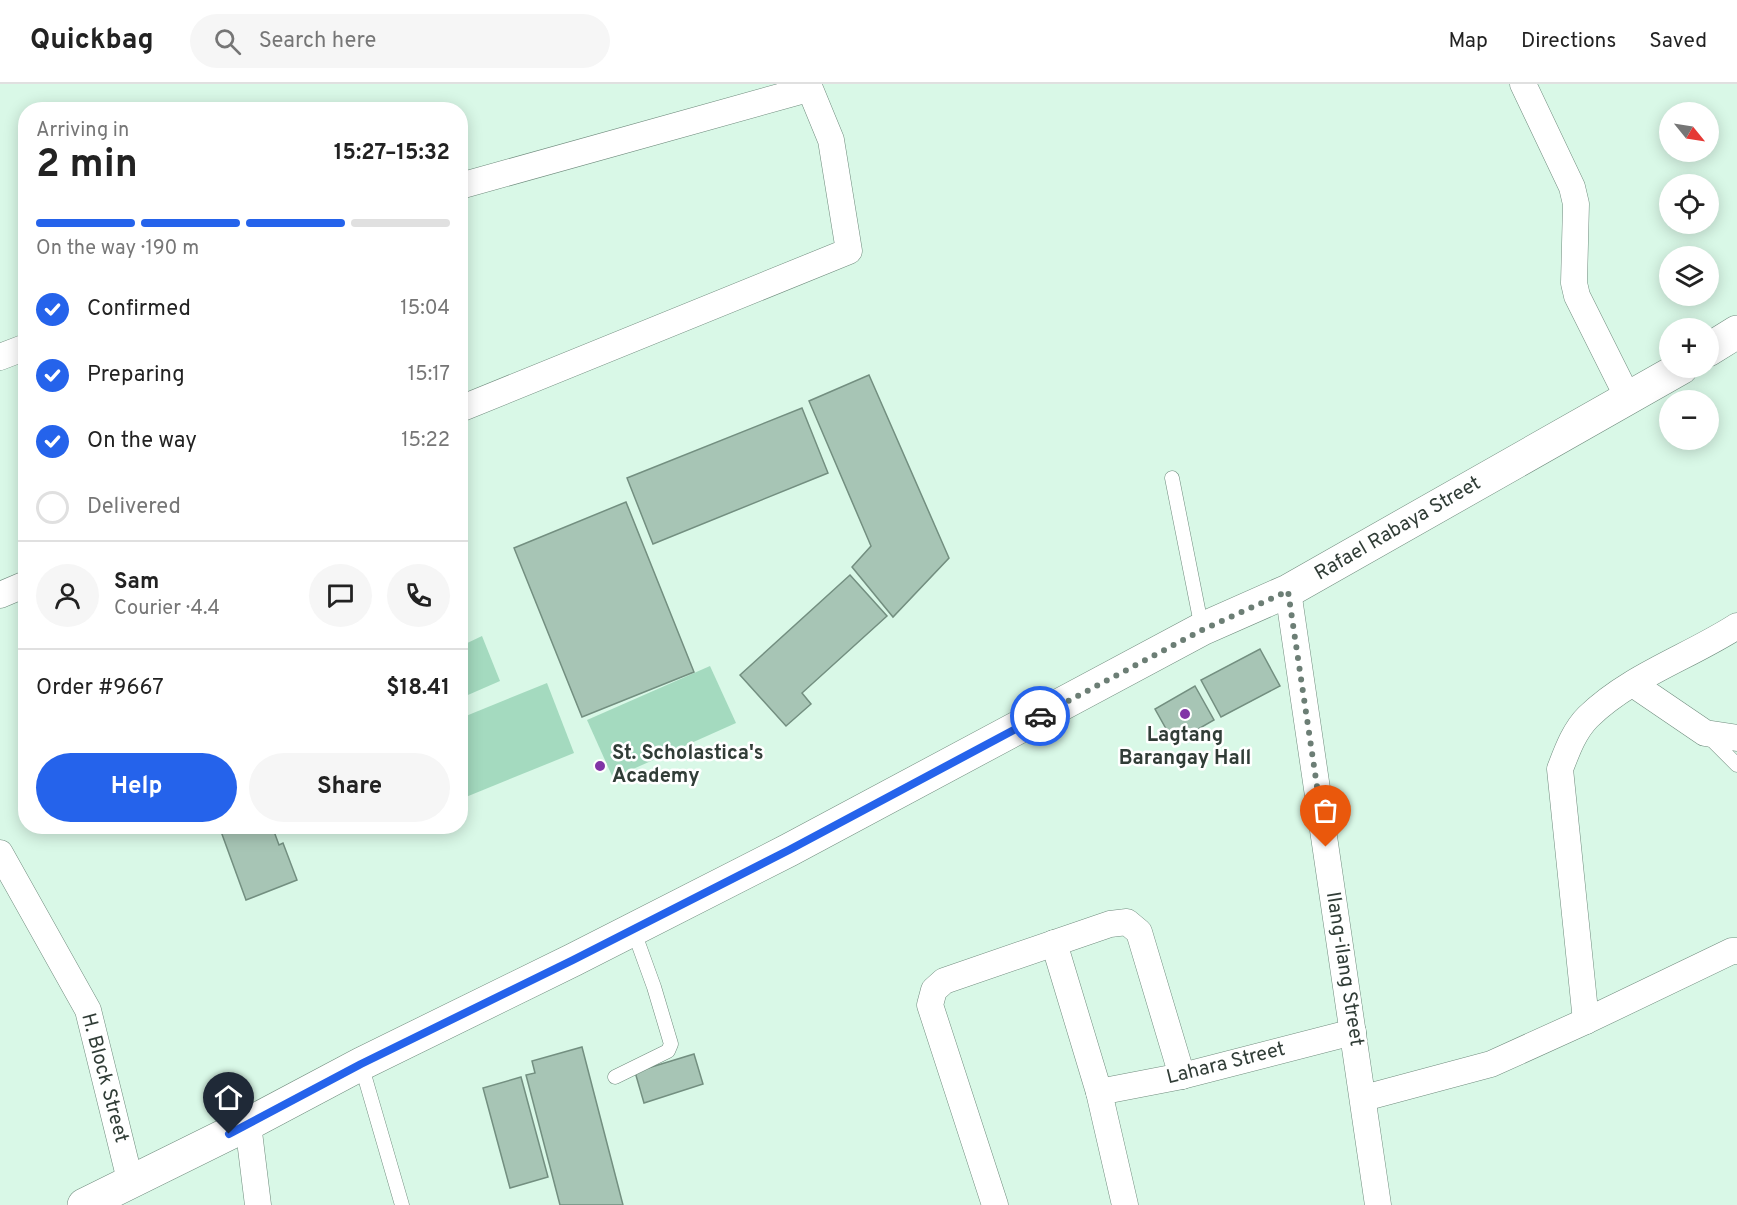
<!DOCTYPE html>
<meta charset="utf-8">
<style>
:root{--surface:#fff;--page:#f6f6f6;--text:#222;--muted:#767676;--line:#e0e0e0;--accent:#2563eb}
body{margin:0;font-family:Overpass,sans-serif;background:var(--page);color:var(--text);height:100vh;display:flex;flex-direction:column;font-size:22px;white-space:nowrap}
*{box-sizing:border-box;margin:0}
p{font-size:20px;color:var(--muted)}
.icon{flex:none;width:33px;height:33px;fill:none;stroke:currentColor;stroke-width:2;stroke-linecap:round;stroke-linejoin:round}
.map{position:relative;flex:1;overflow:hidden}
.panel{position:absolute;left:18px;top:18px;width:450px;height:732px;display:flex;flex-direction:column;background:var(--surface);border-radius:24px;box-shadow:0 3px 15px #0003}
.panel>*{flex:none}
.needle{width:39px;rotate:120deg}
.controls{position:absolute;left:1659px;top:18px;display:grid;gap:12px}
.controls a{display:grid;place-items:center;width:60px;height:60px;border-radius:50%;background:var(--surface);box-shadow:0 3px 15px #0003;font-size:30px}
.pin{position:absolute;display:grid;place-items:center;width:51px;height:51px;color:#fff;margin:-62px -26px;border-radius:50% 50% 50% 0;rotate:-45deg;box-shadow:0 0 6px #0007}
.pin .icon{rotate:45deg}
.courier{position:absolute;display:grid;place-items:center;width:60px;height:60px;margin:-30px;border:4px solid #2563eb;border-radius:50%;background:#fff;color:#222;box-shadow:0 2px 8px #0007}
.summary em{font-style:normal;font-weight:700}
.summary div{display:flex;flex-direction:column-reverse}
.summary{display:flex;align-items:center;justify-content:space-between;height:102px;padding:0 18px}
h1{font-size:39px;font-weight:700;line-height:45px}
.bar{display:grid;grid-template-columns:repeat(4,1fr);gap:9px 6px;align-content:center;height:72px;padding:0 18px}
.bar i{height:8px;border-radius:4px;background:var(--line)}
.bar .active{background:var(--accent)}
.bar p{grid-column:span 4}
.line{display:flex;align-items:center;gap:15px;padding:0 18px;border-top:2px solid var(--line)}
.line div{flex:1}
.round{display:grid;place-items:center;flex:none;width:63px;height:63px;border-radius:32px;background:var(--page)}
ol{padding:0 18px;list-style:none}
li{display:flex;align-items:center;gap:18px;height:66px}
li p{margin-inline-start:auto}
li .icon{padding:6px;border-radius:50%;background:var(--accent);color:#fff;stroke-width:4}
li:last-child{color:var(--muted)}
li i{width:33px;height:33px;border:3px solid var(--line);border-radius:50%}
.button{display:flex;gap:12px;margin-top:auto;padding:12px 18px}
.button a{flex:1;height:69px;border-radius:36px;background:var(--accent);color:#fff;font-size:24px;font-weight:700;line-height:69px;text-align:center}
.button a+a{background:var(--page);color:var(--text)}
header{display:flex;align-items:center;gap:36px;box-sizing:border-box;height:84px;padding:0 30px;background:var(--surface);border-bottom:2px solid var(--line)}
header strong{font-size:28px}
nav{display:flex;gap:33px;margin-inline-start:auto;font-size:21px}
.search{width:420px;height:54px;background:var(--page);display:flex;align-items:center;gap:15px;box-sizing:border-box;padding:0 21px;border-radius:33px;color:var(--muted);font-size:22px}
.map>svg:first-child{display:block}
.green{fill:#a4dabf}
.building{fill:#a7c5b5;stroke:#738f80;stroke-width:1.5}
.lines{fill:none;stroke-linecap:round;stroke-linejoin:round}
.service-casing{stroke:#708c7e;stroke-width:15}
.minor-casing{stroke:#708c7e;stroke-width:27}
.secondary-casing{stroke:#708c7e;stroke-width:34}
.service{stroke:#fff;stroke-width:14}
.minor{stroke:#fff;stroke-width:26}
.secondary{stroke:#fff;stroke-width:33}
.done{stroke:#6c7e75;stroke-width:6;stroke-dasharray:0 10.8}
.route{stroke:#2563eb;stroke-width:8}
.poi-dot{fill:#8135a6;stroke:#fff;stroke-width:2}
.labels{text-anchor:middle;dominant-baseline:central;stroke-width:5;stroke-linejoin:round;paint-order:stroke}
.street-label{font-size:20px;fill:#313d37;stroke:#fff}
.poi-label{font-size:20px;font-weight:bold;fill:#313d37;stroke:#fff}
</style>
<header>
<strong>Quickbag</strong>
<div class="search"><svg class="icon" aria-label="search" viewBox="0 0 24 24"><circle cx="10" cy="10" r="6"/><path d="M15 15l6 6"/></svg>Search here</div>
<nav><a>Map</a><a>Directions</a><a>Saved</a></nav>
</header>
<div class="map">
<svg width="1737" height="1121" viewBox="0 0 1737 1121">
<rect width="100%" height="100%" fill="#d9f8e7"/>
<!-- green -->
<g class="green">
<path d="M 482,552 L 500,597 L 461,614 L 461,562 Z"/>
<path d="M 710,582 L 736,639 L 613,694 L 587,636 Z"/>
<path d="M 547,599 L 574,669 L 461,715 L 461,634 Z"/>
</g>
<!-- building -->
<g class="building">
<path d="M 869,291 L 949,474 L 893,533 L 852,483 L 871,462 L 809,317 Z"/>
<path d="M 802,324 L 828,389 L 653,460 L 627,394 Z"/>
<path d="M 626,418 L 694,588 L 582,633 L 514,464 Z"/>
<path d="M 850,491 L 887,532 L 802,609 L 811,620 L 786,642 L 740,591 Z"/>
<path d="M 1260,565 L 1280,602 L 1221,633 L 1201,596 Z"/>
<path d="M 1195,602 L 1214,636 L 1174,659 L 1155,625 Z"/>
<path d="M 219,742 L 272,742 L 279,761 L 283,759 L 297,796 L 246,816 Z"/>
<path d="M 582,963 L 623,1121 L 560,1121 L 526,991 L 535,989 L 532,977 Z"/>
<path d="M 694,970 L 703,1000 L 644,1019 L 635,988 Z"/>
<path d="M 521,993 L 548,1093 L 510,1104 L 483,1004 Z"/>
</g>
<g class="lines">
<defs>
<g id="service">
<path d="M 1172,394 L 1202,545"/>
<path d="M 1709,653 L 1737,681"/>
<path d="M 361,980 L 402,1121"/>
<path d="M 615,993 L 668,967 L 671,960 L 654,903 L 633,845"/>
</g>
<g id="minor">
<path d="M 1523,0 L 1572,103 L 1576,120 L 1574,199 L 1577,212 L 1628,314"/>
<path d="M 460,102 L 808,5"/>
<path d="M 0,273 L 26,263"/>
<path d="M 460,325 L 849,167 L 831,56 L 808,0"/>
<path d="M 1288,507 L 1378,1121"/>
<path d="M 0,511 L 26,500"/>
<path d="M 1633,600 L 1705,649 L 1737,654"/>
<path d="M 0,769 L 88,926 L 130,1096"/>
<path d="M 1054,859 L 1099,1008 L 1125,1121"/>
<path d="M 1586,937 L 1560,685 C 1567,667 1574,647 1588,633 C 1630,592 1689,573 1737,542"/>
<path d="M 1099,1008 L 1182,992 L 1353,948"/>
<path d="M 1364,1014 L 1491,980 L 1586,937 L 1732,867 L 1737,867"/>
<path d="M 248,1040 L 258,1121"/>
<path d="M 995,1121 L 930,921 L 934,906 L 944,897 L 1110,840 L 1127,838 L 1139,848 L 1182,992"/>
</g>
<g id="secondary">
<path d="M 1708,266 L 1737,248"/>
<path d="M 84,1121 L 248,1040 L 361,980 L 573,876 L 789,766 L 1202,545 L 1288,507 L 1681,284"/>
</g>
</defs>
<!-- service casing -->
<use href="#service" class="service-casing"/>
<!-- minor casing -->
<use href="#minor" class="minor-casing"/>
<!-- secondary casing -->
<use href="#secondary" class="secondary-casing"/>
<!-- service -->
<use href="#service" class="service"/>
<!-- minor -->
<use href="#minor" class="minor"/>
<!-- secondary -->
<use href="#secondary" class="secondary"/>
</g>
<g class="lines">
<!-- done -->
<path class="done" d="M 1040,632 L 1202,546 L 1288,507 L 1326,763"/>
<!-- route -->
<path class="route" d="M 229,1050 L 361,980 L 573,876 L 789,766 L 1040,632"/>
</g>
<!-- markers -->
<g class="poi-dot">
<circle cx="1185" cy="630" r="6"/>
<circle cx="600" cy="682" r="6"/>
</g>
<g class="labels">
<!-- street labels -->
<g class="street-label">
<text transform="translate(1398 445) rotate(-30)">Rafael Rabaya Street</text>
<text transform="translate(1344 885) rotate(81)">Ilang-ilang Street</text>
<text transform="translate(1226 980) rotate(-14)">Lahara Street</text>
<text transform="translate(104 994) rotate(75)">H. Block Street</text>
</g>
<!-- poi labels -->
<g class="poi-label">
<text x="1185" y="652">Lagtang<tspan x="1185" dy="23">Barangay Hall</tspan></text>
<text x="612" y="670" text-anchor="start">St. Scholastica's<tspan x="612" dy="23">Academy</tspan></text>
</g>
</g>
</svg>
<div class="controls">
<a><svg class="needle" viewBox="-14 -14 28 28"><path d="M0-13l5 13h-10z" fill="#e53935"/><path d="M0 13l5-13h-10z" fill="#767676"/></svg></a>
<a><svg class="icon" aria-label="locate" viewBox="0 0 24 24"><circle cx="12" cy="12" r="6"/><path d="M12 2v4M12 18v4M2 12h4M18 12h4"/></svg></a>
<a><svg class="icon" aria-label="layers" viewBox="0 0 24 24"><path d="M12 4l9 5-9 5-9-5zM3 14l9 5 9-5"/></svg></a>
<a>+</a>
<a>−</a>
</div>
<div class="pin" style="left:1326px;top:763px;background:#ea580c"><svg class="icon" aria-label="bag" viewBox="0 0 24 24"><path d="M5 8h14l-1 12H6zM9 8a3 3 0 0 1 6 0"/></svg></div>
<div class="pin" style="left:229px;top:1050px;background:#1f2937"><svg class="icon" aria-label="home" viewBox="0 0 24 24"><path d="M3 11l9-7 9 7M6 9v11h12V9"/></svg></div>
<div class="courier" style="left:1040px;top:632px"><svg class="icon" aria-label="car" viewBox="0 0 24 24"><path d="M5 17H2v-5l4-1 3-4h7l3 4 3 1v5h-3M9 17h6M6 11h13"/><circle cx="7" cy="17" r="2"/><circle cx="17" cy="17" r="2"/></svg></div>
<section class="panel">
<div class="summary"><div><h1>2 min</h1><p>Arriving in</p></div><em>15:27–15:32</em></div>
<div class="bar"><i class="active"></i><i class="active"></i><i class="active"></i><i></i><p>On the way · 190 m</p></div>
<ol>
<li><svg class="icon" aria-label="check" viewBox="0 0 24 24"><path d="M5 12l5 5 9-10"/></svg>Confirmed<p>15:04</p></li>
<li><svg class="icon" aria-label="check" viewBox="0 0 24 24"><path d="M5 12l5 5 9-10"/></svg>Preparing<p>15:17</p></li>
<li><svg class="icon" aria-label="check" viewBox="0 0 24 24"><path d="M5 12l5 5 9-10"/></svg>On the way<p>15:22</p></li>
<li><i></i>Delivered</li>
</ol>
<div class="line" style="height:108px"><a class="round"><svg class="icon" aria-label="person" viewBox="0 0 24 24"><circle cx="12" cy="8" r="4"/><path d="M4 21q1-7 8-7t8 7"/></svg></a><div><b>Sam</b><p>Courier · 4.4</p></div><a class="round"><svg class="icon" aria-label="chat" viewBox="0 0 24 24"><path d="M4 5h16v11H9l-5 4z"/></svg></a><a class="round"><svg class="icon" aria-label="phone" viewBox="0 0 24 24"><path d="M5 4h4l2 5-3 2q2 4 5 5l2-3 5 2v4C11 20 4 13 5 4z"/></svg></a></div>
<div class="line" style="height:78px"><div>Order #9667</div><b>$18.41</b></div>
<div class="button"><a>Help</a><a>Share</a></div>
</section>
</div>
